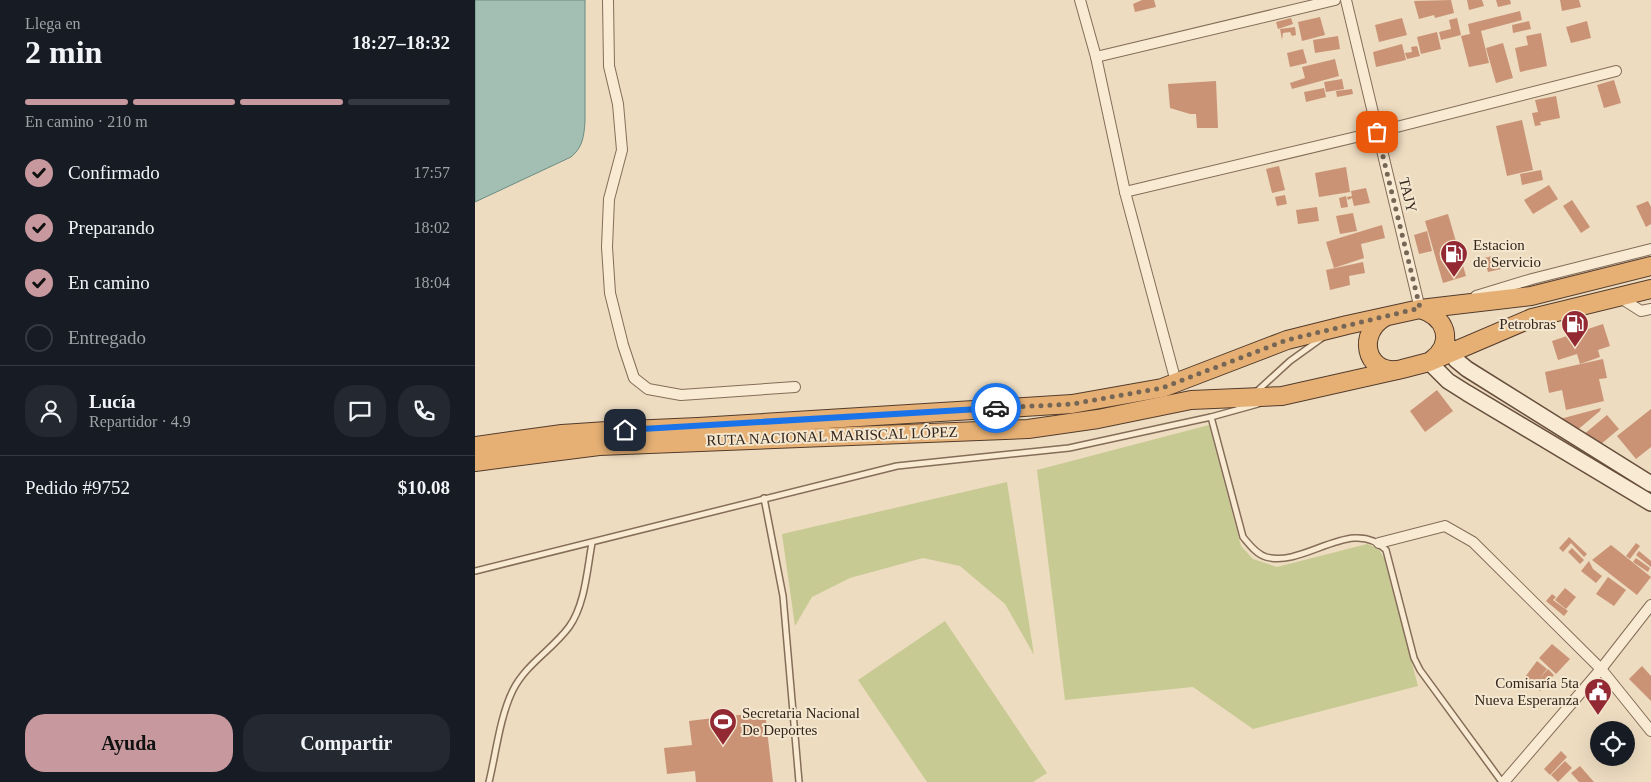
<!DOCTYPE html>
<html lang="es">
<meta charset="utf-8">
<style>
:root{--surface:#171b24;--page:#242831;--text:#f1f3f6;--muted:#9ea1a6;--line:#363941;--accent:#c7999e}
body{margin:0;font-family:Georgia,serif;background:var(--page);color:var(--text);height:100vh;display:flex;flex-direction:column;font-size:19px;white-space:nowrap}
*{box-sizing:border-box;margin:0}
p{font-size:16px;color:var(--muted)}
.icon{flex:none;width:28px;height:28px;fill:none;stroke:currentColor;stroke-width:2;stroke-linecap:round;stroke-linejoin:round}
.map{position:relative;flex:1;overflow:hidden}
.drawer{display:flex;flex-direction:column;background:var(--surface);width:475px}
.drawer>*{flex:none}
.tools{position:absolute;left:1115px;top:721px;display:grid;gap:10px}
.tools a{display:grid;place-items:center;width:45px;height:45px;border-radius:50%;background:var(--surface);box-shadow:0 5px 20px #0002;font-size:25px}
.pin{position:absolute;display:grid;place-items:center;width:42px;height:42px;color:#fff;margin:-21px;border-radius:10px;box-shadow:0 2px 8px #0006}
.courier{position:absolute;display:grid;place-items:center;width:50px;height:50px;margin:-25px;border:4px solid #1a73e8;border-radius:50%;background:#fff;color:#222;box-shadow:0 1px 6px #0007}
.overview em{font-style:normal;font-weight:600}
.overview div{display:flex;flex-direction:column-reverse}
.overview{display:flex;align-items:center;justify-content:space-between;height:85px;padding:0 25px}
h1{font-size:32px;font-weight:600;line-height:38px}
.bar{display:grid;grid-template-columns:repeat(4,1fr);gap:8px 5px;align-content:center;height:60px;padding:0 25px}
.bar i{height:6px;border-radius:4px;background:var(--line)}
.bar .on{background:var(--accent)}
.bar p{grid-column:span 4}
.line{display:flex;align-items:center;gap:12px;padding:0 25px;border-top:1px solid var(--line)}
.line div{flex:1}
.round{display:grid;place-items:center;flex:none;width:52px;height:52px;border-radius:20px;background:var(--page)}
ol{padding:0 25px;list-style:none}
li{display:flex;align-items:center;gap:15px;height:55px}
li p{margin-inline-start:auto}
li .icon{padding:5px;border-radius:50%;background:var(--accent);color:#111;stroke-width:4}
li:last-child{color:var(--muted)}
li i{width:28px;height:28px;border:2px solid var(--line);border-radius:50%}
.primary-button{display:flex;gap:10px;margin-top:auto;padding:10px 25px}
.primary-button a{flex:1;height:58px;border-radius:20px;background:var(--accent);color:#111;font-size:20px;font-weight:600;line-height:58px;text-align:center}
.primary-button a+a{background:var(--page);color:var(--text)}
main{display:flex;flex:1;min-height:0}
.map>svg:first-child{display:block}
.green{fill:#c8ca94}
.water{fill:#a3bfb4;stroke:#6a8c81}
.building{fill:#ca9376}
.lines{fill:none;stroke-linecap:round;stroke-linejoin:round}
.service-casing{stroke:#856d58;stroke-width:8}
.minor-casing{stroke:#856d58;stroke-width:12}
.secondary-casing{stroke:#674e3c;stroke-width:18}
.trunk-casing{stroke:#533c2d;stroke-width:20}
.service{stroke:#f8ead3;stroke-width:5}
.minor{stroke:#f8ead3;stroke-width:10}
.secondary{stroke:#f8ead3;stroke-width:15}
.trunk{stroke:#e6b074;stroke-width:18}
.done{stroke:#756656;stroke-width:5;stroke-dasharray:0 9}
.route{stroke:#1a73e8;stroke-width:6}
.labels{text-anchor:middle;dominant-baseline:central;stroke-width:4;stroke-linejoin:round;paint-order:stroke}
.street-label{font-size:15px;fill:#35261d;stroke:#f4e7cf}
.poi-label{font-size:15px;fill:#35261d;stroke:#f4e7cf;text-anchor:start}
</style>
<main>
<section class="drawer">
<div class="overview"><div><h1>2 min</h1><p>Llega en</p></div><em>18:27–18:32</em></div>
<div class="bar"><i class="on"></i><i class="on"></i><i class="on"></i><i></i><p>En camino · 210 m</p></div>
<ol>
<li><svg class="icon" aria-label="check" viewBox="0 0 24 24"><path d="M5 12l5 5 9-10"/></svg>Confirmado<p>17:57</p></li>
<li><svg class="icon" aria-label="check" viewBox="0 0 24 24"><path d="M5 12l5 5 9-10"/></svg>Preparando<p>18:02</p></li>
<li><svg class="icon" aria-label="check" viewBox="0 0 24 24"><path d="M5 12l5 5 9-10"/></svg>En camino<p>18:04</p></li>
<li><i></i>Entregado</li>
</ol>
<div class="line" style="height:90px"><a class="round"><svg class="icon" aria-label="person" viewBox="0 0 24 24"><circle cx="12" cy="8" r="4"/><path d="M4 21q1-7 8-7t8 7"/></svg></a><div><b>Lucía</b><p>Repartidor · 4.9</p></div><a class="round"><svg class="icon" aria-label="chat" viewBox="0 0 24 24"><path d="M4 5h16v11H9l-5 4z"/></svg></a><a class="round"><svg class="icon" aria-label="phone" viewBox="0 0 24 24"><path d="M5 4h4l2 5-3 2q2 4 5 5l2-3 5 2v4C11 20 4 13 5 4z"/></svg></a></div>
<div class="line" style="height:65px"><div>Pedido #9752</div><b>$10.08</b></div>
<div class="primary-button"><a>Ayuda</a><a>Compartir</a></div>
</section>
<div class="map">
<svg width="1176" height="782" viewBox="0 0 1176 782">
<rect width="100%" height="100%" fill="#eddcc0"/>
<!-- green -->
<g class="green">
<path d="M 734,425 L 766,546 L 778,559 L 802,567 L 892,544 L 903,548 L 909,558 L 943,686 L 778,729 L 718,687 L 590,700 L 562,470 Z"/>
<path d="M 532,482 L 559,655 L 530,604 L 485,566 L 448,558 L 375,578 L 337,597 L 320,626 L 307,534 Z"/>
<path d="M 470,621 L 572,773 L 558,782 L 452,782 L 383,680 Z"/>
</g>
<!-- water -->
<path class="water" d="M 0,0 L 110,0 L 110,121 C 109,136 108,147 96,157 L 0,202 Z"/>
<!-- building -->
<g class="building">
<path d="M 667,0 L 679,0 L 681,7 L 660,12 L 658,4 Z"/>
<path d="M 976,0 L 979,13 L 960,18 L 959,15 L 944,19 L 939,1 Z"/>
<path d="M 992,0 L 1007,0 L 1009,6 L 994,10 Z"/>
<path d="M 1021,0 L 1035,0 L 1036,4 L 1023,7 Z"/>
<path d="M 1085,0 L 1104,0 L 1106,7 L 1087,11 Z"/>
<path d="M 1045,11 L 1047,20 L 1006,31 L 1014,63 L 994,67 L 986,36 L 995,34 L 993,24 Z"/>
<path d="M 845,17 L 850,35 L 827,41 L 823,22 Z"/>
<path d="M 816,18 L 818,24 L 803,29 L 801,22 Z"/>
<path d="M 927,18 L 932,35 L 904,42 L 900,25 Z"/>
<path d="M 982,18 L 986,35 L 966,40 L 964,32 L 976,29 L 974,20 Z"/>
<path d="M 1054,21 L 1056,29 L 1038,33 L 1037,25 Z"/>
<path d="M 1112,21 L 1116,38 L 1096,43 L 1091,27 Z"/>
<path d="M 820,27 L 821,35 L 817,36 L 815,32 L 808,33 L 807,40 L 805,29 Z"/>
<path d="M 962,32 L 966,49 L 946,54 L 942,37 Z"/>
<path d="M 1066,33 L 1072,66 L 1045,72 L 1040,48 L 1053,45 L 1051,36 Z"/>
<path d="M 863,36 L 865,49 L 840,53 L 838,40 Z"/>
<path d="M 1028,43 L 1038,78 L 1021,83 L 1011,48 Z"/>
<path d="M 927,44 L 931,60 L 901,67 L 898,52 Z"/>
<path d="M 942,46 L 945,56 L 932,59 L 930,53 L 937,52 L 936,47 Z"/>
<path d="M 828,49 L 832,63 L 815,67 L 812,53 Z"/>
<path d="M 860,59 L 864,76 L 817,89 L 815,83 L 830,78 L 827,67 Z"/>
<path d="M 867,79 L 869,89 L 851,92 L 849,82 Z"/>
<path d="M 1139,80 L 1146,103 L 1129,108 L 1122,85 Z"/>
<path d="M 741,81 L 743,128 L 722,128 L 721,114 L 715,114 L 695,108 L 693,84 Z"/>
<path d="M 849,88 L 851,97 L 831,102 L 829,92 Z"/>
<path d="M 877,89 L 878,94 L 862,97 L 861,91 Z"/>
<path d="M 1081,96 L 1085,118 L 1065,122 L 1066,125 L 1060,126 L 1057,113 L 1063,112 L 1060,100 Z"/>
<path d="M 1047,120 L 1058,170 L 1032,176 L 1021,126 Z"/>
<path d="M 804,166 L 810,190 L 797,193 L 791,169 Z"/>
<path d="M 871,167 L 875,192 L 844,197 L 840,173 Z"/>
<path d="M 1066,170 L 1068,180 L 1047,185 L 1045,174 Z"/>
<path d="M 1074,185 L 1083,199 L 1058,214 L 1049,200 Z"/>
<path d="M 891,188 L 895,203 L 879,206 L 877,198 L 873,200 L 872,197 L 877,196 L 876,191 Z"/>
<path d="M 810,195 L 812,204 L 802,206 L 800,197 Z"/>
<path d="M 871,196 L 873,207 L 866,208 L 864,198 Z"/>
<path d="M 1097,200 L 1115,227 L 1106,233 L 1088,206 Z"/>
<path d="M 1173,201 L 1176,207 L 1176,224 L 1171,227 L 1161,206 Z"/>
<path d="M 842,207 L 844,221 L 823,224 L 821,210 Z"/>
<path d="M 878,213 L 882,231 L 865,234 L 861,216 Z"/>
<path d="M 973,214 L 991,276 L 968,283 L 950,221 Z"/>
<path d="M 907,225 L 910,238 L 886,244 L 889,258 L 859,268 L 851,242 Z"/>
<path d="M 952,231 L 957,251 L 944,254 L 939,235 Z"/>
<path d="M 1022,255 L 1026,269 L 1013,272 L 1009,258 Z"/>
<path d="M 888,262 L 890,273 L 874,276 L 875,285 L 855,290 L 851,270 Z"/>
<path d="M 1128,324 L 1135,346 L 1123,350 L 1125,357 L 1105,364 L 1102,354 L 1083,360 L 1077,341 Z"/>
<path d="M 1128,359 L 1132,378 L 1124,379 L 1129,401 L 1091,410 L 1087,390 L 1074,393 L 1070,372 Z"/>
<path d="M 962,390 L 978,411 L 950,432 L 935,411 Z"/>
<path d="M 1126,408 L 1125,411 L 1100,432 L 1085,419 Z"/>
<path d="M 1176,409 L 1176,447 L 1161,459 L 1142,436 Z"/>
<path d="M 1132,415 L 1144,429 L 1120,449 L 1108,435 Z"/>
<path d="M 1094,537 L 1112,554 L 1109,557 L 1096,543 L 1088,552 L 1084,548 Z"/>
<path d="M 1161,543 L 1165,546 L 1155,559 L 1151,556 Z"/>
<path d="M 1136,545 L 1176,577 L 1162,595 L 1117,560 Z"/>
<path d="M 1097,548 L 1109,560 L 1105,564 L 1093,552 Z"/>
<path d="M 1164,551 L 1176,561 L 1176,567 L 1161,555 Z"/>
<path d="M 1161,558 L 1175,568 L 1173,572 L 1158,562 Z"/>
<path d="M 1114,561 L 1118,569 L 1127,576 L 1121,583 L 1106,571 Z"/>
<path d="M 1133,577 L 1151,590 L 1139,606 L 1121,594 Z"/>
<path d="M 1090,588 L 1101,597 L 1091,609 L 1080,600 Z"/>
<path d="M 1077,594 L 1081,597 L 1078,600 L 1093,611 L 1089,616 L 1071,601 Z"/>
<path d="M 1077,644 L 1095,659 L 1081,674 L 1064,658 Z"/>
<path d="M 1062,661 L 1072,669 L 1064,679 L 1073,669 L 1079,675 L 1065,691 L 1050,677 Z"/>
<path d="M 1167,666 L 1176,676 L 1176,701 L 1154,679 Z"/>
<path d="M 290,712 L 298,782 L 221,782 L 220,771 L 192,774 L 189,748 L 217,745 L 214,721 Z"/>
<path d="M 1086,751 L 1092,757 L 1075,775 L 1069,769 Z"/>
<path d="M 1090,761 L 1097,768 L 1083,782 L 1076,775 Z"/>
<path d="M 1105,766 L 1119,782 L 1104,782 L 1096,773 Z"/>
</g>
<g class="lines">
<defs>
<g id="service">
<path d="M 780,393 L 815,361 L 847,338"/>
<path d="M 736,417 L 768,537 C 774,544 781,554 791,557 C 830,568 877,515 911,550 L 939,658 L 945,670 L 1027,782"/>
<path d="M 289,498 L 308,596 L 324,782"/>
<path d="M 0,571 L 422,466 L 594,448 L 736,417 L 783,404"/>
<path d="M 14,782 C 21,753 25,716 38,690 C 51,664 77,650 94,627 C 110,605 112,570 117,543"/>
</g>
<g id="minor">
<path d="M 133,0 L 134,66 L 143,104 L 147,150 L 134,199 L 132,247 L 135,293 L 148,345 L 159,378 L 173,389 L 206,395 L 320,387"/>
<path d="M 605,0 L 621,57 L 650,192 L 701,382"/>
<path d="M 871,0 L 945,309"/>
<path d="M 621,57 L 860,0"/>
<path d="M 650,192 L 902,132 L 1141,71"/>
<path d="M 1001,296 L 1057,279 L 1176,249"/>
<path d="M 1144,297 L 1166,311 L 1176,309"/>
<path d="M 904,543 L 970,526 L 998,542 L 1126,669 L 1176,731"/>
<path d="M 1029,782 L 1126,669 L 1176,605"/>
</g>
<g id="secondary">
<path d="M 972,343 L 981,360 L 992,369 L 1176,484"/>
<path d="M 954,362 L 973,381 L 992,393 L 1176,503"/>
</g>
<g id="trunk">
<path d="M 945,309 C 971,317 980,342 957,360"/>
<path d="M 910,317 C 882,333 890,373 922,370"/>
<path d="M 0,446 L 87,434 L 132,431 L 223,427 L 597,404 L 687,388 L 812,340 L 872,325 L 945,309 L 1056,296 L 1176,266"/>
<path d="M 0,462 L 124,446 L 553,429 L 623,419 L 716,400 L 807,396 L 927,369 L 954,362 L 1057,318 L 1176,289"/>
</g>
</defs>
<!-- service casing -->
<use href="#service" class="service-casing"/>
<!-- minor casing -->
<use href="#minor" class="minor-casing"/>
<!-- secondary casing -->
<use href="#secondary" class="secondary-casing"/>
<!-- trunk casing -->
<use href="#trunk" class="trunk-casing"/>
<!-- service -->
<use href="#service" class="service"/>
<!-- minor -->
<use href="#minor" class="minor"/>
<!-- secondary -->
<use href="#secondary" class="secondary"/>
<!-- trunk -->
<use href="#trunk" class="trunk"/>
</g>
<g class="lines">
<!-- done -->
<path class="done" d="M 521,408 L 597,404 L 687,388 L 812,340 L 945,308 L 902,132"/>
<!-- route -->
<path class="route" d="M 150,430 L 521,408"/>
</g>
<!-- icons -->
<defs>
<symbol id="fuel-pin" viewBox="-11 -11 22 30"><path d="M0 17L-7.5 6A9.5 9.5 0 1 1 7.5 6Z" fill="#932a33" stroke="#f4e7cf"/><path d="M-5.5-6h7V0h2V4h1.3V-2.5L3-4.5l.8-.8L6-3V5H2.5V1h-1V6h-7ZM-4.2-4.7v3.2H.2V-4.7Z" fill="#fff"/></symbol>
<symbol id="civic-pin" viewBox="-11 -11 22 30"><path d="M0 17L-7.5 6A9.5 9.5 0 1 1 7.5 6Z" fill="#932a33" stroke="#f4e7cf"/><path d="M-.6-6.5H3V-4.5H.6V-3L4-1V1h2V6H-6V1h2V-1L-.6-3ZM-1.2 2.5V6h2.4V2.5Z" fill="#fff"/></symbol>
<symbol id="stadium-pin" viewBox="-11 -11 22 30"><path d="M0 17L-7.5 6A9.5 9.5 0 1 1 7.5 6Z" fill="#932a33" stroke="#f4e7cf"/><path d="M0-5a6.5 5 0 1 0 0 10a6.5 5 0 1 0 0-10ZM-3.5-1.8h7v3.6h-7Z" fill="#fff"/></symbol>
</defs>
<g fill-rule="evenodd">
<use href="#fuel-pin" x="963" y="238" width="32" height="43"/>
<use href="#fuel-pin" x="1084" y="308" width="32" height="43"/>
<use href="#civic-pin" x="1107" y="676" width="32" height="43"/>
<use href="#stadium-pin" x="232" y="706" width="32" height="43"/>
</g>
<g class="labels">
<!-- street labels -->
<g class="street-label">
<text transform="translate(933 195) rotate(76)">TAJY</text>
<text transform="translate(357 436) rotate(-2)">RUTA NACIONAL MARISCAL LÓPEZ</text>
</g>
<!-- poi labels -->
<g class="poi-label">
<text x="998" y="245">Estacion<tspan x="998" dy="17">de Servicio</tspan></text>
<text x="1081" y="324" text-anchor="end">Petrobras</text>
<text x="1104" y="683" text-anchor="end">Comisaría 5ta<tspan x="1104" dy="17">Nueva Esperanza</tspan></text>
<text x="267" y="713">Secretaria Nacional<tspan x="267" dy="17">De Deportes</tspan></text>
</g>
</g>
</svg>
<div class="tools">
<a><svg class="icon" aria-label="locate" viewBox="0 0 24 24"><circle cx="12" cy="12" r="6"/><path d="M12 2v4M12 18v4M2 12h4M18 12h4"/></svg></a>
</div>
<div class="pin" style="left:902px;top:132px;background:#ea580c"><svg class="icon" aria-label="bag" viewBox="0 0 24 24"><path d="M5 8h14l-1 12H6zM9 8a3 3 0 0 1 6 0"/></svg></div>
<div class="pin" style="left:150px;top:430px;background:#1f2937"><svg class="icon" aria-label="home" viewBox="0 0 24 24"><path d="M3 11l9-7 9 7M6 9v11h12V9"/></svg></div>
<div class="courier" style="left:521px;top:408px"><svg class="icon" aria-label="car" viewBox="0 0 24 24"><path d="M5 17H2v-5l4-1 3-4h7l3 4 3 1v5h-3M9 17h6M6 11h13"/><circle cx="7" cy="17" r="2"/><circle cx="17" cy="17" r="2"/></svg></div>
</div>
</main>
